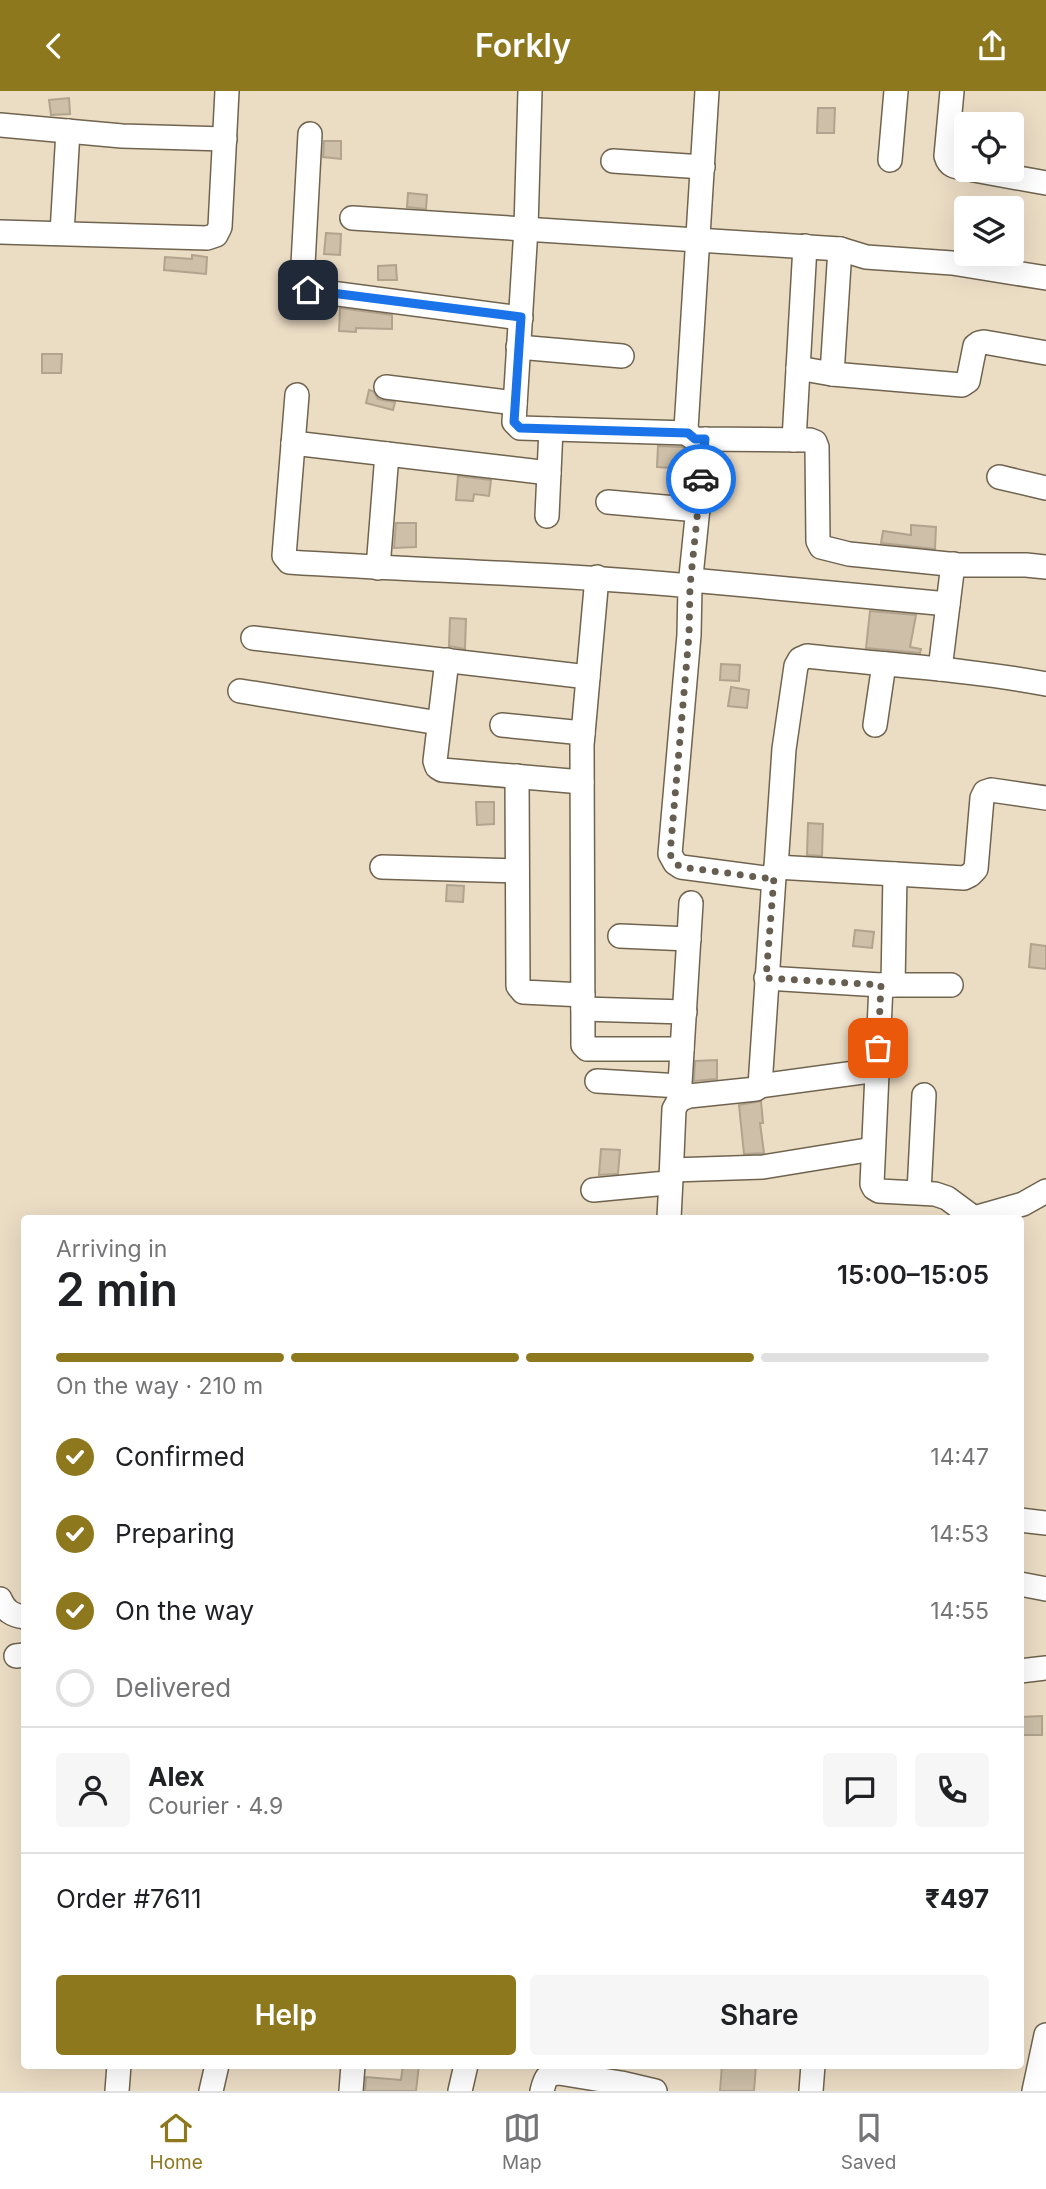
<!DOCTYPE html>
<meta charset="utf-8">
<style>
:root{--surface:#fff;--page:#f6f6f6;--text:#202124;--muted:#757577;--line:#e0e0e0;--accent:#8d781d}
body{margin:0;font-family:Inter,sans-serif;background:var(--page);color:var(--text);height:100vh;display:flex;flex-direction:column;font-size:26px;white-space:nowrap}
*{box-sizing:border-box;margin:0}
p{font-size:23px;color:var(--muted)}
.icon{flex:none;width:38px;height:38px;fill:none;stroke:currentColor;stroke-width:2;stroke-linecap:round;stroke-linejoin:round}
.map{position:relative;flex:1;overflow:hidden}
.panel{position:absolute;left:21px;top:1124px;width:1003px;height:854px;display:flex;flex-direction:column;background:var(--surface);border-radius:7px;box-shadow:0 7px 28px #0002}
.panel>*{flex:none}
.buttons{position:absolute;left:954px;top:21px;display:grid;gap:14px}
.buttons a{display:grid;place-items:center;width:70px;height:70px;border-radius:7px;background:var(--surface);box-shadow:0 7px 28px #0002;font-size:35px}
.pin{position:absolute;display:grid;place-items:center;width:60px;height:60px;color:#fff;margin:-30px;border-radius:14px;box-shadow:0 4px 10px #0006}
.courier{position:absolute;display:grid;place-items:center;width:70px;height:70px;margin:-35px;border:5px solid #1a73e8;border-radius:50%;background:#fff;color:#222;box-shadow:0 2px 9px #0007}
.summary em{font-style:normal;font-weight:600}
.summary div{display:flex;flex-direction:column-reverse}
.summary{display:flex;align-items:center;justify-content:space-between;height:119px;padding:0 35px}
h1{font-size:46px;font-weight:600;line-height:52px}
.bar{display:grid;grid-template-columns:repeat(4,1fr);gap:10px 7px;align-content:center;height:84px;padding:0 35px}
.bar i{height:9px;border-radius:5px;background:var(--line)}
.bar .current{background:var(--accent)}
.bar p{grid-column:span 4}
.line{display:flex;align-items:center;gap:18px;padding:0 35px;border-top:2px solid var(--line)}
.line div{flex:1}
.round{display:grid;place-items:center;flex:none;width:74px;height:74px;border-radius:7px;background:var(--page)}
ol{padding:0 35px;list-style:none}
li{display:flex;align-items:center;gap:21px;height:77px}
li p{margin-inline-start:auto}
li .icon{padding:7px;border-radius:50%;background:var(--accent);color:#fff;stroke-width:4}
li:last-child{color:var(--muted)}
li i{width:38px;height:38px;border:4px solid var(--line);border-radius:50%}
.cta{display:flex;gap:14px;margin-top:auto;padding:14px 35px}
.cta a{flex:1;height:80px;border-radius:7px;background:var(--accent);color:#fff;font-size:28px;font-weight:600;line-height:80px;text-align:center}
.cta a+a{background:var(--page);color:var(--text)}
header{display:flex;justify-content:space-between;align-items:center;height:91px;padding:0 35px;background:var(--accent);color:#fff;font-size:32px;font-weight:600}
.menu{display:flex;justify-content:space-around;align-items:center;height:98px;border-top:2px solid var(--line);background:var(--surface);font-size:19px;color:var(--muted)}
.menu a{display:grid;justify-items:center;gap:4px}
.menu .current{color:var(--accent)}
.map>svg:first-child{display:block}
.building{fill:#cdbfa8;stroke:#b1a38d;stroke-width:2}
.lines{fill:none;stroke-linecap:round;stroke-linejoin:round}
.minor-casing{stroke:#70644f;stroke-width:26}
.minor{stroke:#fff;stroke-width:23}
.done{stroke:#665e50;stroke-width:7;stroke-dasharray:0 12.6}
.route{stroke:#1a73e8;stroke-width:9}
</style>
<header><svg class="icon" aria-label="back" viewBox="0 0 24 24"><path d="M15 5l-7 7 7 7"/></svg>Forkly<svg class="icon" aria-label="share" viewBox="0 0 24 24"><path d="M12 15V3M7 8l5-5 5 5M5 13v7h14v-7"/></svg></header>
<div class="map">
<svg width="1046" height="2000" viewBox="0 0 1046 2000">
<rect width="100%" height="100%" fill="#ebdcc4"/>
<!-- building -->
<g class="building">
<path d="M 69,7 L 70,23 L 51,24 L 49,9 Z"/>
<path d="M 818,17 L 835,17 L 834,42 L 817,42 Z"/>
<path d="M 324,50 L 341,50 L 341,68 L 323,66 Z"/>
<path d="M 408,102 L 427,104 L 426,118 L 407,116 Z"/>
<path d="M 326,142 L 341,143 L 340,164 L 324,163 Z"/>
<path d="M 192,164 L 207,166 L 206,183 L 164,179 L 165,166 L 192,168 Z"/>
<path d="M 396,174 L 397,189 L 378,189 L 378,175 Z"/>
<path d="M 340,217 L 392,224 L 392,238 L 356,237 L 356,241 L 339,240 Z"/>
<path d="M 42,263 L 62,263 L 61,282 L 42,282 Z"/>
<path d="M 369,299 L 373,300 L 378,308 L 395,311 L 393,319 L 366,312 Z"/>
<path d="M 658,355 L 682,356 L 688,360 L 687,378 L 657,376 Z"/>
<path d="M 458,385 L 491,389 L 489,405 L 474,403 L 473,410 L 456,409 Z"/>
<path d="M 396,432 L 416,432 L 416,456 L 394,457 Z"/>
<path d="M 911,434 L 936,436 L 935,458 L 881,452 L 883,440 L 911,444 Z"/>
<path d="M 870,520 L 916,524 L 910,556 L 921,558 L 920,562 L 866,557 Z"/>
<path d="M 450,527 L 466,528 L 465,558 L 449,555 Z"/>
<path d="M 721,573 L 740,574 L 739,590 L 720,589 Z"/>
<path d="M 731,596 L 749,599 L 747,617 L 728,615 Z"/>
<path d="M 476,711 L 494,711 L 494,733 L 477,734 Z"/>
<path d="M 808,732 L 823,733 L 822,765 L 807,764 Z"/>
<path d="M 447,794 L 464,795 L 463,811 L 446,810 Z"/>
<path d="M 855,839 L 874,841 L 872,857 L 853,855 Z"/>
<path d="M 1031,853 L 1046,855 L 1046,878 L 1029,876 Z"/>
<path d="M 717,969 L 717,988 L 694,990 L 695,970 Z"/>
<path d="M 761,1010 L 763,1032 L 760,1032 L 764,1062 L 744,1063 L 739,1014 Z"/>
<path d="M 601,1058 L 620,1059 L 618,1083 L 599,1084 Z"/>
<path d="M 1042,1625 L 1042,1644 L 1020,1644 L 1020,1626 Z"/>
<path d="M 403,1974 L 419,1974 L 416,2000 L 365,2000 L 366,1986 L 401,1989 Z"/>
<path d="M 722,1974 L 756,1974 L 754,2000 L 720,2000 Z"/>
</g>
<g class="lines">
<defs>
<g id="minor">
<path d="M 530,0 L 526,137 L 514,331 L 520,337 L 688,342"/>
<path d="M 707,0 L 686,338 L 690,345 L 695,348 L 810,349 L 815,351 L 817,356 L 818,450 L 821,456 L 849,463 L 899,468 L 958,474 L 1026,474 L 1046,476"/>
<path d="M 952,0 L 946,65 C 949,76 956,76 966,77"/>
<path d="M 0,34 L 122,45 L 225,48"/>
<path d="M 310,43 L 302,192 L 308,199 L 521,227"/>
<path d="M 890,69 L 896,0"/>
<path d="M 613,70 L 703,76"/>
<path d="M 974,79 L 1046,92"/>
<path d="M 352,127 L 840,158 L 866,166 L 952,172 L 1046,187"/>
<path d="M 0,141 L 207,147 L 216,144 L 220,136 L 227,0"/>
<path d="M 62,142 L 68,40"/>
<path d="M 518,256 L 622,265"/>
<path d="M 798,277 L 832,283 L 962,294 L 968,290 L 975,255 L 979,252 L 984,251 L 1046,262"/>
<path d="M 832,283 L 840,158"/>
<path d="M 386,296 L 515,312"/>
<path d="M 297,304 L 284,465 L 289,471 C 423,480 557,482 690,495 L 689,544 L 670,763 L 675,772 L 681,776 L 765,787 L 774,786 L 776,776 L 784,658 L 796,575 L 800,568 L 807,565 C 886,574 967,578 1046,593"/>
<path d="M 794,349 L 805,155"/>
<path d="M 293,352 L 549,382"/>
<path d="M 999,386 L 1046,397"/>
<path d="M 608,411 L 698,419"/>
<path d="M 547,425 L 551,338"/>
<path d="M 378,477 L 387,363"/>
<path d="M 597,486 L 582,654 L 583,954 L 587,958 L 682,958"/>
<path d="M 691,489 L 948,513"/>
<path d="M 690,495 L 705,348"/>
<path d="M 253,547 L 588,586"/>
<path d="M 447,569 L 435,670 L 437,676 L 442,679 L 582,691"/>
<path d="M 940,578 L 953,473"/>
<path d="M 240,600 L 439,632"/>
<path d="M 502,634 L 583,642"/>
<path d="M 875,634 L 884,573"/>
<path d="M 517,685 L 518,895 L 523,901 L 583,904"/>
<path d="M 382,776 L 517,780"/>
<path d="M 776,776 L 964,787 L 970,784 L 976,778 L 982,707 L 985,701 L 991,699 L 1046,707"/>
<path d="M 620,845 L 689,848"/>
<path d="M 766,887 L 881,894 L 951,894"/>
<path d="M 881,894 L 872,1093 L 874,1097 L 879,1100 L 935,1103 L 947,1107 L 974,1127"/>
<path d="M 893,894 L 895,783"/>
<path d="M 583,918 L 685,921"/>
<path d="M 597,990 L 680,995"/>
<path d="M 760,995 L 877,979"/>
<path d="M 679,1009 L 691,812"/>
<path d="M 672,1079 L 763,1076 L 873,1058"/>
<path d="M 593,1099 L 667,1092 L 671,1088 L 674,1018 L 679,1009 L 689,1005 L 756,998 L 760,995 L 774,786"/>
<path d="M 919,1101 L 924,1004"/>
<path d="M 669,1127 L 671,1088"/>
<path d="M 974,1127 L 1023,1113 L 1046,1100"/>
<path d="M 1020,1429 L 1046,1432"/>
<path d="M 1020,1493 L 1046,1498"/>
<path d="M 0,1508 C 5,1520 12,1524 24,1526"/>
<path d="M 16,1565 L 24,1564"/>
<path d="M 1020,1580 L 1046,1577"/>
<path d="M 117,2000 L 119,1974"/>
<path d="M 211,2000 L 217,1974"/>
<path d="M 351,2000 L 353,1974"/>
<path d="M 460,2000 L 466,1974"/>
<path d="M 542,2000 C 545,1988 546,1983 559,1982 L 621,1992 L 655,2000"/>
<path d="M 811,2000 L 813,1974"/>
<path d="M 1034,2000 L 1046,1944"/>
</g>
</defs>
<!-- minor casing -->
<use href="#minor" class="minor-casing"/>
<!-- minor -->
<use href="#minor" class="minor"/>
</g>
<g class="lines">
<!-- done -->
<path class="done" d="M 701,388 L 690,495 L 689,544 L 670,763 L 675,772 L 681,776 L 765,787 L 774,786 L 766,887 L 881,894 L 878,957"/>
<!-- route -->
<path class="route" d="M 308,199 L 521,226 L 514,331 L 520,337 L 688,342 L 695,348 L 705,348 L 701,388"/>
</g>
</svg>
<div class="buttons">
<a><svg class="icon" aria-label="locate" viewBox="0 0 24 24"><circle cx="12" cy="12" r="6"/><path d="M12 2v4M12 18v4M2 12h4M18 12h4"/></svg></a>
<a><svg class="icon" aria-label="layers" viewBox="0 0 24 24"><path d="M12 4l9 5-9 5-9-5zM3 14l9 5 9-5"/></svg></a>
</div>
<div class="pin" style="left:878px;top:957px;background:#ea580c"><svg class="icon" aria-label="bag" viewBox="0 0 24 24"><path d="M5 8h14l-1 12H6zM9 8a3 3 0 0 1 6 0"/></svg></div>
<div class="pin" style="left:308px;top:199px;background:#1f2937"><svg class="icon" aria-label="home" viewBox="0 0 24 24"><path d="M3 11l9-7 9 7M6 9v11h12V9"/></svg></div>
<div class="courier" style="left:701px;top:388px"><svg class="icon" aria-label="car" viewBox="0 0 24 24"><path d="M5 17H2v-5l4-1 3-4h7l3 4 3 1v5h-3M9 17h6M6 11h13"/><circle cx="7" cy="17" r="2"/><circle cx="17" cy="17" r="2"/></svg></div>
<section class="panel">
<div class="summary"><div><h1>2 min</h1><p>Arriving in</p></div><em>15:00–15:05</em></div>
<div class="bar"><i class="current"></i><i class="current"></i><i class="current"></i><i></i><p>On the way · 210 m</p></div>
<ol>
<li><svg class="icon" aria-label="check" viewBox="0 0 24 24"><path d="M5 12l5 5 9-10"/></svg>Confirmed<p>14:47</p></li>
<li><svg class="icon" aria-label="check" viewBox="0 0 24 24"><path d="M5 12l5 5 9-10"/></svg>Preparing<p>14:53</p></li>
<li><svg class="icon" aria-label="check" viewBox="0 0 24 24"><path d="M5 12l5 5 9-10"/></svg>On the way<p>14:55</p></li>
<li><i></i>Delivered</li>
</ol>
<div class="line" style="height:126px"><a class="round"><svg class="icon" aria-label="person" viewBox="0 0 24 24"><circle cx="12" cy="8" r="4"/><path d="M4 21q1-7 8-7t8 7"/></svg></a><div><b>Alex</b><p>Courier · 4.9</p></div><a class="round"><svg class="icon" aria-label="chat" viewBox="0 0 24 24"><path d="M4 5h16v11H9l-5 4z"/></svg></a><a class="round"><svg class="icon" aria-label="phone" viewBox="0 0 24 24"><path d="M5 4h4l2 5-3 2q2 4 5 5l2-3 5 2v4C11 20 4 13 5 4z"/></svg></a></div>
<div class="line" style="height:91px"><div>Order #7611</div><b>₹497</b></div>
<div class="cta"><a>Help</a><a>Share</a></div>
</section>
</div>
<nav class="menu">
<a class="current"><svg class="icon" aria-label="home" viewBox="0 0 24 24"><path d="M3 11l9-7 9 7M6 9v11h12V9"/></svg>Home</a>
<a><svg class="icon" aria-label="map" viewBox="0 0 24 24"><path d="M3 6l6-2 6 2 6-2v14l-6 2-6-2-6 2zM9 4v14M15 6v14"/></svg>Map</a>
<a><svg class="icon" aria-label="saved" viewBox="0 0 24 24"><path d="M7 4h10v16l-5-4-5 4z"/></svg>Saved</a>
</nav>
